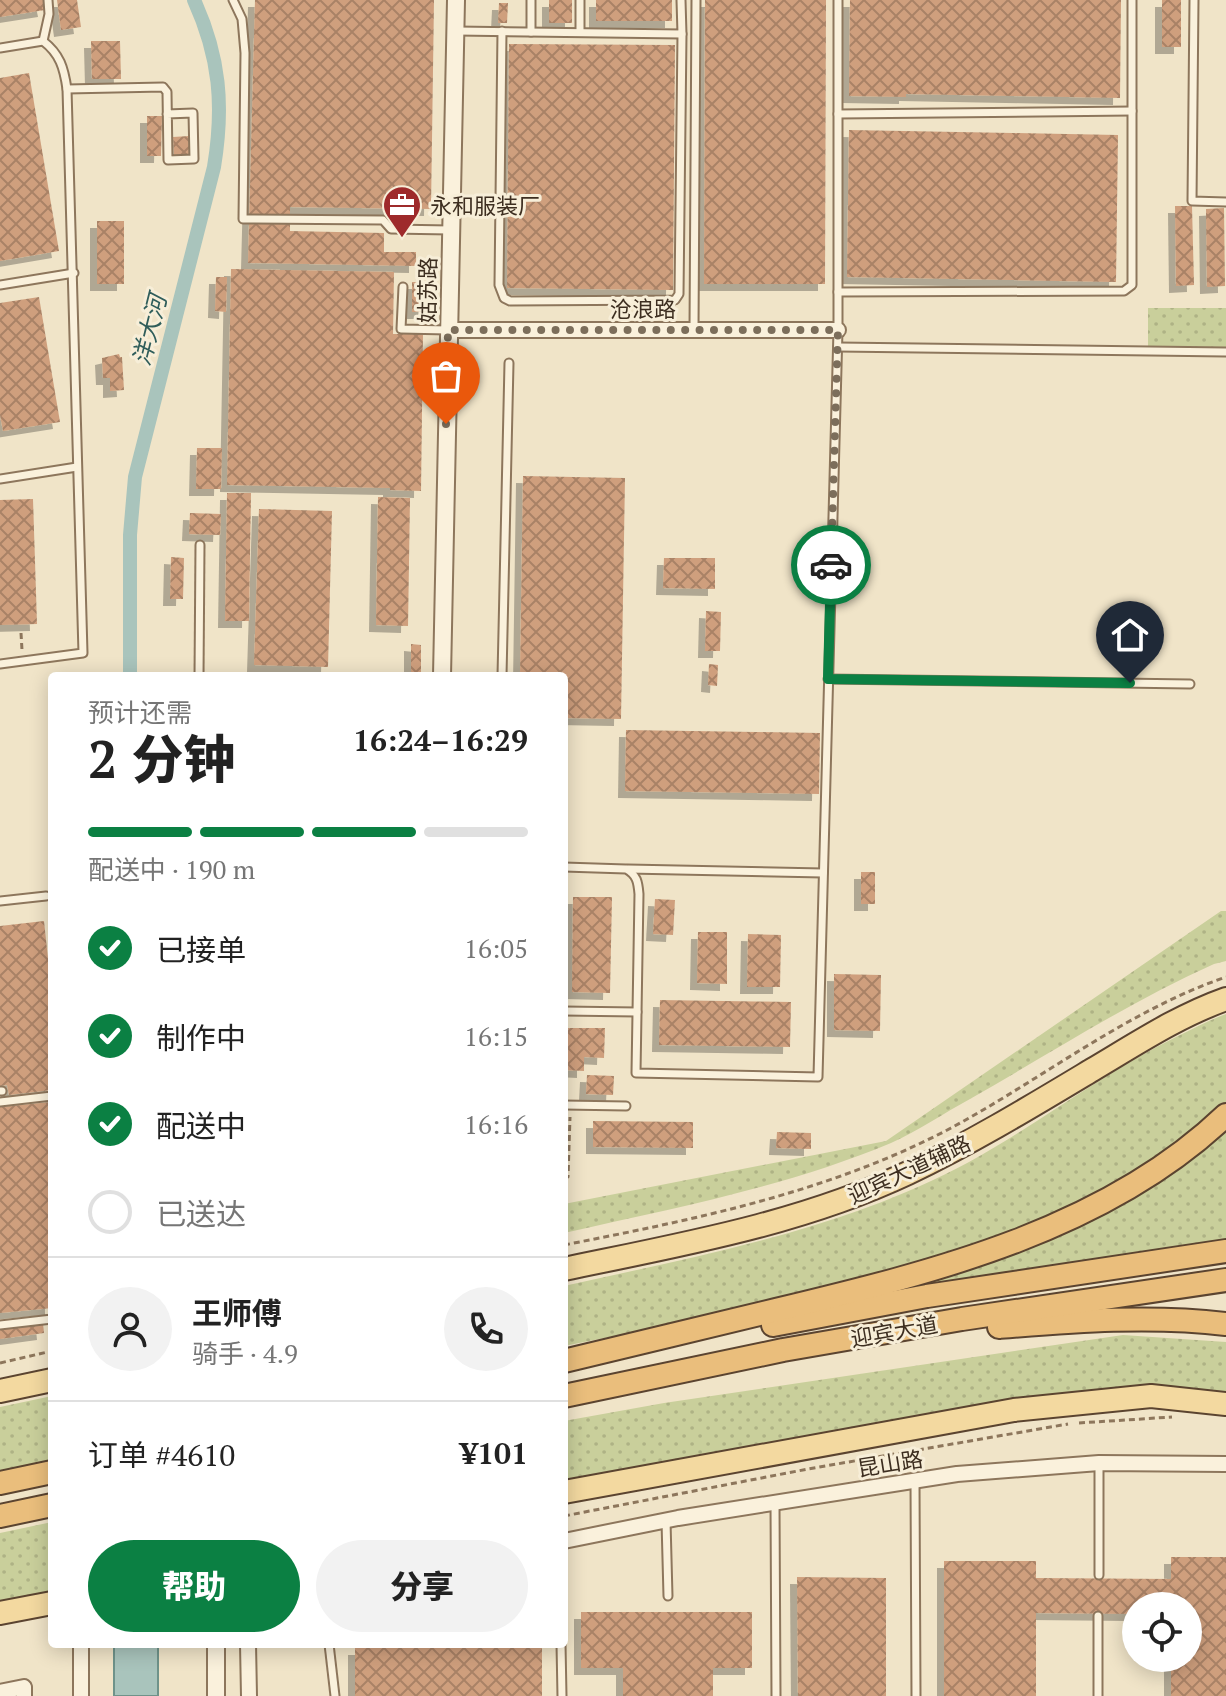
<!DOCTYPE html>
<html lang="zh">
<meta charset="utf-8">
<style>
:root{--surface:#fff;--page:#f2f2f2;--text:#222;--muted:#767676;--line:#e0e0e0;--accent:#0b8043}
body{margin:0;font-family:"PT Serif","Noto Sans SC",serif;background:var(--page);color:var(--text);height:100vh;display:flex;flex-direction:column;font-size:30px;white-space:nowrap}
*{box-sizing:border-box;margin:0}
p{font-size:26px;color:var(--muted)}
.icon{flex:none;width:44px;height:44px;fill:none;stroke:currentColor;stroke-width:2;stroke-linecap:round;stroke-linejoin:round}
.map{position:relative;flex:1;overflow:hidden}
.panel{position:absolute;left:48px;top:672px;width:520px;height:976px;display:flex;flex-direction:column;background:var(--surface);border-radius:8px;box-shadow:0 4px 20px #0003}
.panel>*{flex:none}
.tools{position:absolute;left:1122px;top:1592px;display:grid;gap:16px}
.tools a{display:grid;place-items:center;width:80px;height:80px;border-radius:50%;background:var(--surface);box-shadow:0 4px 20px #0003;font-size:40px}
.pin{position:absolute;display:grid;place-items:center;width:68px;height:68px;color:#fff;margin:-82px -34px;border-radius:50% 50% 50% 0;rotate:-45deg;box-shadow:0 0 8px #0007}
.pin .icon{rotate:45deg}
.courier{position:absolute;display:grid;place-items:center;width:80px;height:80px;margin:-40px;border:6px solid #0b8043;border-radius:50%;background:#fff;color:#222;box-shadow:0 2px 10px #0007}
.headline em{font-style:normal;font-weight:800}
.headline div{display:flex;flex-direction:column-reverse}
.headline{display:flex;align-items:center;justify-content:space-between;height:136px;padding:0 40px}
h1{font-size:52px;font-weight:800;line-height:60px}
.bar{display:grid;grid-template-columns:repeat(4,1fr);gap:12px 8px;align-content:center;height:96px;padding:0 40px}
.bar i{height:10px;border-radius:6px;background:var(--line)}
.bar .selected{background:var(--accent)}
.bar p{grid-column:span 4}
.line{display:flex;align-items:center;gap:20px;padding:0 40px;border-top:2px solid var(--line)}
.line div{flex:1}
.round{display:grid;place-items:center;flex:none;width:84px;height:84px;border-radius:42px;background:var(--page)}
ol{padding:0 40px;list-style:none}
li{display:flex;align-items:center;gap:24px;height:88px}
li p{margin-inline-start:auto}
li .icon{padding:8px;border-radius:50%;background:var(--accent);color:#fff;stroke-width:4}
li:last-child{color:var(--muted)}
li i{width:44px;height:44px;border:4px solid var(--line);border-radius:50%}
.primary-button{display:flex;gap:16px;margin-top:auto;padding:16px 40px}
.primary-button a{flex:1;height:92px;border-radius:48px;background:var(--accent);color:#fff;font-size:32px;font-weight:800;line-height:92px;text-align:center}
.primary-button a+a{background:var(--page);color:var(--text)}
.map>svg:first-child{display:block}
.grass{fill:url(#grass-dots)}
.water{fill:#a9c4bc;stroke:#6f938a;stroke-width:2}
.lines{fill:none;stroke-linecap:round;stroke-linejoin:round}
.canal{stroke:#a9c4bc;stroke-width:14}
.building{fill:url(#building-cross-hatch);filter:url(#shadow)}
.service-casing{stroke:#8d765c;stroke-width:11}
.minor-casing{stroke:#8d765c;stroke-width:18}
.tertiary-casing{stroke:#8d765c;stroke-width:20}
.primary-casing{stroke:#5b4430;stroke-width:26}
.trunk-casing{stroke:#5b4430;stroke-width:26}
.path{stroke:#8d765c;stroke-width:3;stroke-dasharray:6 4;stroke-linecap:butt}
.service{stroke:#faf1dc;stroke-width:7}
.minor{stroke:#faf1dc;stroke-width:14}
.tertiary{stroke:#faf1dc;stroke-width:16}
.primary{stroke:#f3d9a0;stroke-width:22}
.trunk{stroke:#eabe7c;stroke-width:22}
.done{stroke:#7c6e5b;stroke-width:8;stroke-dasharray:0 14.4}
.route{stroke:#0b8043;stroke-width:10}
.labels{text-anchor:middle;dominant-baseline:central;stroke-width:6;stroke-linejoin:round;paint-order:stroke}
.poi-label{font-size:22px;fill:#3d2e20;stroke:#f7eed8;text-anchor:start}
.street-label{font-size:22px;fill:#3d2e20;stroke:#f7eed8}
.water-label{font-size:24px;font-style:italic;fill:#2f5d5a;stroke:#f7eed8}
</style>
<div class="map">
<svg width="1226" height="1696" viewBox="0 0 1226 1696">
<defs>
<pattern id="grass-dots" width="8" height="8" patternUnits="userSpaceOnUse" patternTransform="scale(2)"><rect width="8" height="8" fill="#c9cf9b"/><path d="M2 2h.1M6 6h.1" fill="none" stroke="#aeb285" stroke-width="1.8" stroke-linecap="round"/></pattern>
<pattern id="building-cross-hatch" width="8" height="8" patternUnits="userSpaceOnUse" patternTransform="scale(2)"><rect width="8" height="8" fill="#cf9f7d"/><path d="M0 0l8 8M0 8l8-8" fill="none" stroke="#a98266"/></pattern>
<filter id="shadow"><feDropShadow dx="-7" dy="7" stdDeviation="0" flood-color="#0004"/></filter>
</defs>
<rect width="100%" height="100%" fill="#f0e4c8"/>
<!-- grass -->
<g class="grass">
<rect x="1148" y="308" width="78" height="44"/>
<path d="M 1221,911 L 1226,911 L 1226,961 L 1214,964 C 1129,1002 1051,1053 970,1099 C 944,1113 918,1131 891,1143 C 786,1187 674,1208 564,1233 L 564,1204 L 886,1141 Z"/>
<path d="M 1226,1014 L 1226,1247 L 924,1286 L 887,1277 L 680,1323 L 564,1346 L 564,1286 C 702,1255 843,1230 969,1162 C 1040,1123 1103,1073 1176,1037 C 1193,1029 1209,1020 1226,1014 Z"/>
<path d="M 1123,1335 L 1226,1342 L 1226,1397 L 1167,1390 L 564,1485 L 564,1421 L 664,1403 Z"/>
<path d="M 52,1396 L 52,1462 L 0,1473 L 0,1407 Z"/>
<path d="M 52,1522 L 52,1594 L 0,1605 L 0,1533 Z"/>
</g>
<!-- water -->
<rect class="water" x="114" y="1644" width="44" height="52"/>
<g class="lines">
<!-- canal -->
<path class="canal" d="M 130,676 L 130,535 L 135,477 L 214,167 C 224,106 220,57 194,0"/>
</g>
<!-- building -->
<g class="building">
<path d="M 0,0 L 43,0 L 45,10 L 0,17 Z"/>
<path d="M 57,0 L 77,0 L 81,27 L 61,30 Z"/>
<path d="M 255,0 L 434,0 L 431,209 L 290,207 L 290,231 L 384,233 L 384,252 L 416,252 L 416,266 L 248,263 Z"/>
<rect x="549" y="0" width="23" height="23"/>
<rect x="596" y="0" width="76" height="21"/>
<path d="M 705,0 L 826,0 L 825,284 L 704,284 Z"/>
<path d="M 850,0 L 1121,0 L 1120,98 L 906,94 L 906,97 L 849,96 Z"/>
<rect x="1162" y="0" width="19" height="47"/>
<path d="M 499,3 L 508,3 L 507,23 L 498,23 Z"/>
<path d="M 91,41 L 120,41 L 121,79 L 92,79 Z"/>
<path d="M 509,44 L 675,45 L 673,290 L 507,288 Z"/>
<path d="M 29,73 L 59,251 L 0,261 L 0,78 Z"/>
<path d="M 147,116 L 162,116 L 161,156 L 147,156 Z"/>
<path d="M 849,130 L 1118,135 L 1116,282 L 847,277 Z"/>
<path d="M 189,136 L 190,155 L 174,155 L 173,137 Z"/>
<path d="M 1175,206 L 1192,206 L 1194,285 L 1176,286 Z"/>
<path d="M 1224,208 L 1225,286 L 1207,287 L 1206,209 Z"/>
<rect x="97" y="221" width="27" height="63"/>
<path d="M 231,269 L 394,272 L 393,334 L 423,334 L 421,491 L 390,490 L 390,488 L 227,485 Z"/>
<path d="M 216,277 L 227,277 L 226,312 L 215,311 Z"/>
<rect x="412" y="282" width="15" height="30"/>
<path d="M 39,297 L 60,422 L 3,431 L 0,415 L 0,303 Z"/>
<path d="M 119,354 L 120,357 L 122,357 L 124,390 L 110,391 L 110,378 L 103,378 L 102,358 Z"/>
<path d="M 197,448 L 222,448 L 221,489 L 196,489 Z"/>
<path d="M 523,476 L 625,478 L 621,719 L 564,718 L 564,676 L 520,676 Z"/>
<path d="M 227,493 L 251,493 L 249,621 L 225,621 Z"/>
<path d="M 378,497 L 410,498 L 408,626 L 376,625 Z"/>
<path d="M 33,499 L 37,624 L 0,625 L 0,500 Z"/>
<path d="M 259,509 L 332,511 L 328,667 L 254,665 Z"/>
<path d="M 190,513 L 221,514 L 220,535 L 189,534 Z"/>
<path d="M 171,557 L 184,558 L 183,599 L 170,599 Z"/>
<path d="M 664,558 L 715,558 L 715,589 L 663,588 Z"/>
<path d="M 706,611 L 721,612 L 720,651 L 705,651 Z"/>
<path d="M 411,644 L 421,645 L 421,675 L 411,675 Z"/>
<path d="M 709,664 L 718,665 L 717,686 L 708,685 Z"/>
<path d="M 626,730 L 820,733 L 819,794 L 625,791 Z"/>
<rect x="861" y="872" width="14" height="32"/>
<path d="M 573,897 L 612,897 L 610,993 L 572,992 Z"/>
<path d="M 655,899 L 675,900 L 673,935 L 653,934 Z"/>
<path d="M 44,921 L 52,996 L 52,1090 L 9,1095 L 7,1085 L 0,1086 L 0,926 Z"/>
<path d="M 698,932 L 727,932 L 727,984 L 697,983 Z"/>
<path d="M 748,934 L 781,935 L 780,987 L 747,987 Z"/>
<path d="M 834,974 L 881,975 L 880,1031 L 834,1030 Z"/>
<path d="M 660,1000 L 791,1002 L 790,1047 L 659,1045 Z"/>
<path d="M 564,1028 L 605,1028 L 604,1058 L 584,1057 L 584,1071 L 564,1070 Z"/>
<path d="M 587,1075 L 614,1076 L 613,1095 L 586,1094 Z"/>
<path d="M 50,1102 L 52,1308 L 0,1313 L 0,1107 Z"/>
<path d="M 593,1121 L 693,1122 L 693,1148 L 593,1147 Z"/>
<path d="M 777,1132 L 811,1133 L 811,1149 L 776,1148 Z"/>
<path d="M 43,1323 L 44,1333 L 0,1339 L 0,1329 Z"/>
<path d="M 1171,1557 L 1226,1557 L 1226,1696 L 1171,1696 L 1171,1658 L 1188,1658 L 1188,1606 L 1136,1606 L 1136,1614 L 1036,1613 L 1036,1696 L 944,1696 L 944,1561 L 1036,1561 L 1036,1578 L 1171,1579 Z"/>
<path d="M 797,1577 L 886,1578 L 886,1696 L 798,1696 Z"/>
<path d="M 581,1612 L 752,1612 L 752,1668 L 713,1668 L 713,1696 L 623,1696 L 623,1668 L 581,1668 Z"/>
<rect x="355" y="1648" width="187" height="48"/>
</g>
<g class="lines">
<defs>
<g id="service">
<path d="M 233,0 L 242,19 L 245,53 L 243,219 L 383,220 L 391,229 L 450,230"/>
<path d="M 1194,0 L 1192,201 L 1226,202"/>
<path d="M 457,31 L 682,34 L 681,0"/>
<path d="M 502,31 L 499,285 L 504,298 L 510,301 L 675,300 L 679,294 L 682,34"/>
<path d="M 531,32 L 531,0"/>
<path d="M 580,32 L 580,0"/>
<path d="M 43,41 L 49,14 L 48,0"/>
<path d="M 0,48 L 43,41 C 60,54 64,68 67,89 L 83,653 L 0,664"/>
<path d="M 67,89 L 163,87 L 167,92 L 168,160 L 194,159 L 193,113 L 167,114"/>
<path d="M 838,114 L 1132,111"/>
<path d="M 0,285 L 74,273"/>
<path d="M 403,287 L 401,329 L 448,330"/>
<path d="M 838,292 L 1124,291 L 1132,285 L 1132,0"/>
<path d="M 694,330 L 696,0"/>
<path d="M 838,347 L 1226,352"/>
<path d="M 0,479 L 77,467"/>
<path d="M 199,676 L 200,545"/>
<path d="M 502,676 L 509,363"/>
<path d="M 828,679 L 1190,684"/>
<path d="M 564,867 L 626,869 C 637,875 638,882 639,894 L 636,1073 L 818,1077 L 838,330 L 838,0"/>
<path d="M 628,869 L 823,873"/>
<path d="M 0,901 L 46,896"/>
<path d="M 564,1011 L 637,1012"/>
<path d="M 0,1091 L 2,1091"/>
<path d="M 0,1102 L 52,1096"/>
<path d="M 564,1105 L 626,1106"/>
<path d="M 0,1325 L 52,1319"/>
<path d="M 915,1481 L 916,1696"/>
<path d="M 775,1503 L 776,1696"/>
<path d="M 666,1521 L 668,1596"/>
<path d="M 1099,1575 L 1099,1463"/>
<path d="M 329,1644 L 335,1696"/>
<path d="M 561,1644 L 562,1696"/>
<path d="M 1098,1696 L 1098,1616"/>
</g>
<g id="minor">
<path d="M 448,330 L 838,330"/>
<path d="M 564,1541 L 678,1518 L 957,1474 L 1099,1463 L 1226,1464"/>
<path d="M 248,1644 L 249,1696"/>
<path d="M 0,1692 L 24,1687 L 24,1696"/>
<path d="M 81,1696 L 81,1644"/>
</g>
<g id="tertiary">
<path d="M 442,676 L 456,0"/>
<path d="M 216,1644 L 216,1696"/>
</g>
<g id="primary">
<path d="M 564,1269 C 679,1245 800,1224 908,1173 C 971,1143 1032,1106 1092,1070 C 1136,1044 1178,1016 1226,999"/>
<path d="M 0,1391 L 52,1380"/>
<path d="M 564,1492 L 1014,1410 L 1151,1396 L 1226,1404"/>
<path d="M 0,1613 L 52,1603"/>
</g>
<g id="trunk">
<path d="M 773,1325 L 927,1296 L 1226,1251"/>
<path d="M 999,1327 C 1075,1321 1150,1315 1226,1324"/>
<path d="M 564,1361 C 635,1344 705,1327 776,1310 C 934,1272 1106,1230 1226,1115"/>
<path d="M 564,1396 L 783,1350 L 962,1319 L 1226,1280"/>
<path d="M 0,1483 L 52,1472"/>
<path d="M 0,1516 L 52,1505"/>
</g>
</defs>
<!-- service casing -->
<use href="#service" class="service-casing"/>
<!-- minor casing -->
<use href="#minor" class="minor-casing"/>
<!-- tertiary casing -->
<use href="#tertiary" class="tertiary-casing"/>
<!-- primary casing -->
<use href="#primary" class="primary-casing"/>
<!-- trunk casing -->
<use href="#trunk" class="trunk-casing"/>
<!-- path -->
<g class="path">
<path d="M 21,633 L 22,650"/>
<path d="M 564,1177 L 568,1177 L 570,1117"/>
<path d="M 564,1245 C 697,1219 830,1192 951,1128 C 1042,1079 1127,1011 1226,977"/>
<path d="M 0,1363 L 52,1351"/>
<path d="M 1079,1423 L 1172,1417"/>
<path d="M 564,1516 L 808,1469 L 1068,1424"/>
</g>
<!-- service -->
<use href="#service" class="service"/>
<!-- minor -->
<use href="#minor" class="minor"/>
<!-- tertiary -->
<use href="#tertiary" class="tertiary"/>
<!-- primary -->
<use href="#primary" class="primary"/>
<!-- trunk -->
<use href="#trunk" class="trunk"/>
</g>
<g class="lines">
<!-- done -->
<path class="done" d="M 446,424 L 448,330 L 838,330 L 831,565"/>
<!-- route -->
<path class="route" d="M 831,565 L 828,679 L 1130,683"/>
</g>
<!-- icons -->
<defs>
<symbol id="office-pin" viewBox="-11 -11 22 30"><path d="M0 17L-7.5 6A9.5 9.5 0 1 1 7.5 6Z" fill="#9e2a2b" stroke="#f7eed8"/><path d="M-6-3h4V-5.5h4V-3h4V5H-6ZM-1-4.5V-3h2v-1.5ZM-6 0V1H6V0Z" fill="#fff"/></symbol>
</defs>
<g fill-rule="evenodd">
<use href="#office-pin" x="380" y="183" width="44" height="60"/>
</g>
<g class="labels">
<!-- poi labels -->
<g class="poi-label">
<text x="430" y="205">永和服装厂</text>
</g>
<!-- street labels -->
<g class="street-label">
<text transform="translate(427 290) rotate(-89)">姑苏路</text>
<text x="643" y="308">沧浪路</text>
<text transform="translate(909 1169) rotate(-25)">迎宾大道辅路</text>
<text transform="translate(894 1331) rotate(-10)">迎宾大道</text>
<text transform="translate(890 1463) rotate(-9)">昆山路</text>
</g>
<!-- water labels -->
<g class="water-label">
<text transform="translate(149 330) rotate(-76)">洋大河</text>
</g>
</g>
</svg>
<div class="tools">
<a><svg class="icon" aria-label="locate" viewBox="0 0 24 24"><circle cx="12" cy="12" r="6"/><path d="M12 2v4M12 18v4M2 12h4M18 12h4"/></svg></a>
</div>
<div class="pin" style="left:446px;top:424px;background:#ea580c"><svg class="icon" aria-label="bag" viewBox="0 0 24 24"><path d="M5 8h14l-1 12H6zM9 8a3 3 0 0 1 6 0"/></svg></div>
<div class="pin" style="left:1130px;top:683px;background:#1f2937"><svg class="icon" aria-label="home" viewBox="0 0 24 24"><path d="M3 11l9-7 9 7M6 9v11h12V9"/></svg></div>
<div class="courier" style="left:831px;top:565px"><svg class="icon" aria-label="car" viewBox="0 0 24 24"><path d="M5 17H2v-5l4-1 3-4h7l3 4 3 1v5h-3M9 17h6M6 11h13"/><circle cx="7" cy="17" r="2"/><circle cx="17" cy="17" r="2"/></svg></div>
<section class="panel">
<div class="headline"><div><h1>2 分钟</h1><p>预计还需</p></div><em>16:24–16:29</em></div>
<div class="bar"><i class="selected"></i><i class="selected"></i><i class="selected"></i><i></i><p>配送中 · 190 m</p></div>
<ol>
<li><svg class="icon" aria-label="check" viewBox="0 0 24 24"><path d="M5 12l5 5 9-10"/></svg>已接单<p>16:05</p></li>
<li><svg class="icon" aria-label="check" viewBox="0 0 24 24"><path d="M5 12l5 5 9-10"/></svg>制作中<p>16:15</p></li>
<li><svg class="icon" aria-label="check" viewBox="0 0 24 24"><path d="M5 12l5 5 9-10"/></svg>配送中<p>16:16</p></li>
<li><i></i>已送达</li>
</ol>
<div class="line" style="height:144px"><a class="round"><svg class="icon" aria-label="person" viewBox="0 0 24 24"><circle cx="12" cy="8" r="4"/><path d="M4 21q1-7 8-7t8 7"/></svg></a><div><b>王师傅</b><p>骑手 · 4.9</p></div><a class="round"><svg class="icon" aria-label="phone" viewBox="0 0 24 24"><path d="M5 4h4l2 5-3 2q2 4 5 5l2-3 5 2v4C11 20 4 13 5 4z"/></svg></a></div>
<div class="line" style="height:104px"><div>订单 #4610</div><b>¥101</b></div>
<div class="primary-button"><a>帮助</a><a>分享</a></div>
</section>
</div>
